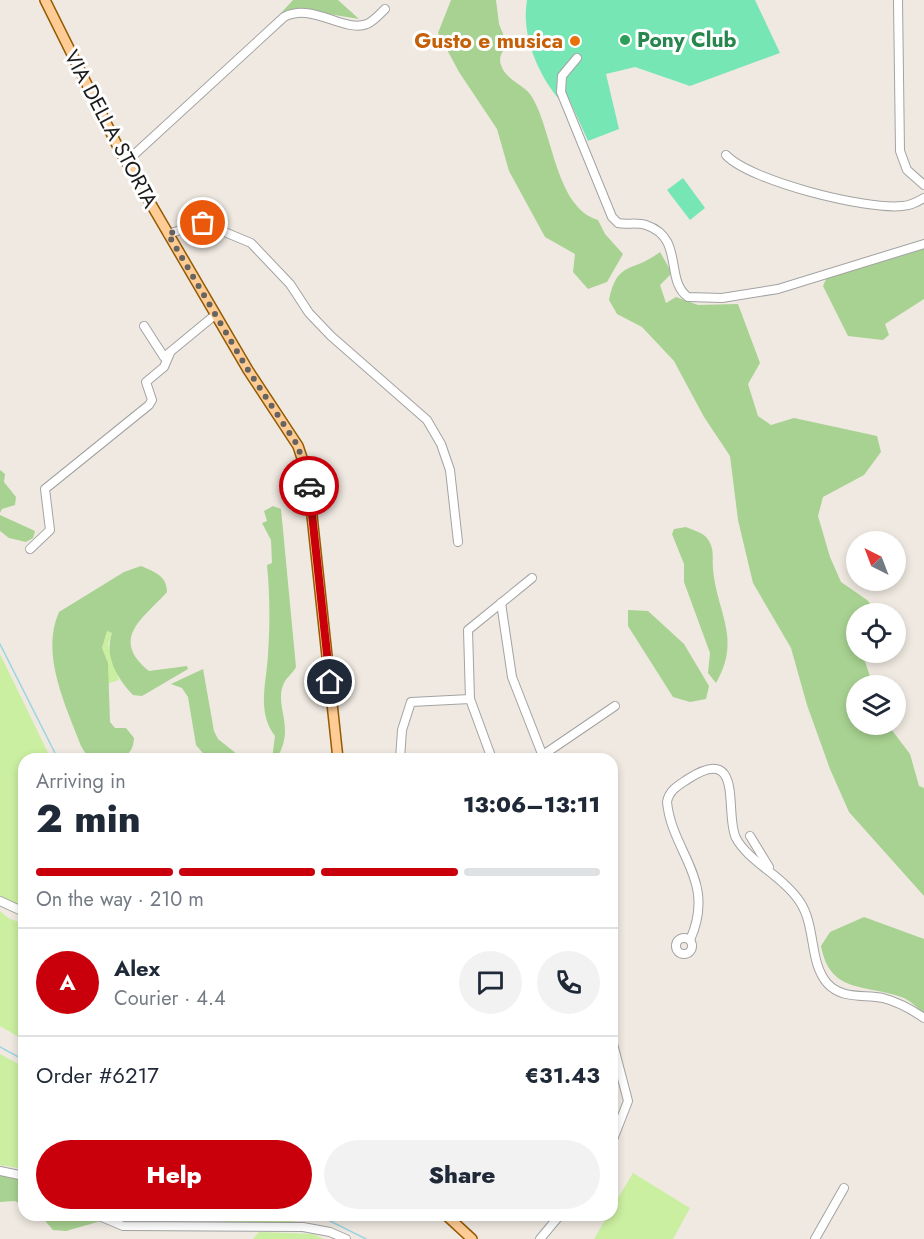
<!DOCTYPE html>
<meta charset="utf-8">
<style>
:root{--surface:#fff;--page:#f2f2f3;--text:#1f2937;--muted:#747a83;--line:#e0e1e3;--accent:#c9000b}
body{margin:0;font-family:Jost,sans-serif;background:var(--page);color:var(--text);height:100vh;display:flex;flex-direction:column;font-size:22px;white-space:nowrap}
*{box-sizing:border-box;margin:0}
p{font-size:20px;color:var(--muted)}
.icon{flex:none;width:33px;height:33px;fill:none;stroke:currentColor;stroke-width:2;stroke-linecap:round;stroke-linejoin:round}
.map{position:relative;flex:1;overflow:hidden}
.drawer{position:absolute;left:18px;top:753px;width:600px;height:468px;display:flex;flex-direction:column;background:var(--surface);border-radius:18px;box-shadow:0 3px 9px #0003}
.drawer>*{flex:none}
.needle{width:39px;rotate:318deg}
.controls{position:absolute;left:846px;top:531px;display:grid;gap:12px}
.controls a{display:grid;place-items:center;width:60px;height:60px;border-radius:50%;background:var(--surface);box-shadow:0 3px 9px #0003;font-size:30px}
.pin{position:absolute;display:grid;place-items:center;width:51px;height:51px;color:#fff;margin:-26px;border:3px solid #fff;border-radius:50%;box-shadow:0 2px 6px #0007}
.courier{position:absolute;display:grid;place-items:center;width:60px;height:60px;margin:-30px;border:4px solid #c9000b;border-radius:50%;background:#fff;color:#222;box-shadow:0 2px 8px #0007}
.overview em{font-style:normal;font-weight:800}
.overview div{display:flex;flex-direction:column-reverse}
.overview{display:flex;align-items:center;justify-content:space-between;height:102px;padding:0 18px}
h1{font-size:39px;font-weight:800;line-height:45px}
.bar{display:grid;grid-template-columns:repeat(4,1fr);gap:9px 6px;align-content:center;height:72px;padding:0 18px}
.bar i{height:8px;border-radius:4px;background:var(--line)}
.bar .active{background:var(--accent)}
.bar p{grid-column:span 4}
.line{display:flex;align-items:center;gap:15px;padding:0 18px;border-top:2px solid var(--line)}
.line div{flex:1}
.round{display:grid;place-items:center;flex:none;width:63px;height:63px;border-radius:32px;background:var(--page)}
.cta{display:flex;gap:12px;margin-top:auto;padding:12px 18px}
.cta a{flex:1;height:69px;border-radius:36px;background:var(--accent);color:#fff;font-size:24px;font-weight:800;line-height:69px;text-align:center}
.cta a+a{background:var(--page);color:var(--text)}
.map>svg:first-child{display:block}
.grass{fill:#cbefa1}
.forest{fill:#a8d291}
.pitch{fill:#76e6b5}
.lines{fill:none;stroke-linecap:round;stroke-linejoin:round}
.stream{stroke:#9cd5e1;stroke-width:1.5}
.minor-casing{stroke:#a3a3a3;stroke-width:10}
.major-casing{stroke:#955b00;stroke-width:12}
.minor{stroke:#fff;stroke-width:8}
.major{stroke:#ffcc96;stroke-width:9}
.done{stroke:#666461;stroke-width:6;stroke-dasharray:0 10.8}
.route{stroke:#c9000b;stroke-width:8}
.leisure-dot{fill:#2e9e5b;stroke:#fff;stroke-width:2}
.food-dot{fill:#e8710a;stroke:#fff;stroke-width:2}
.labels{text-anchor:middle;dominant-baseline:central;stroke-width:6;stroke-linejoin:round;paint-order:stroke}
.leisure-label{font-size:21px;font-weight:bold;fill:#27864d;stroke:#fff;text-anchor:start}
.food-label{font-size:21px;font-weight:bold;fill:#c56008;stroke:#fff;text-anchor:end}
.street-label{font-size:21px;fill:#1c1c1c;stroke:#fff}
</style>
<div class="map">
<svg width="924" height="1239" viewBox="0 0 924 1239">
<rect width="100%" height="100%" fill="#efe9e1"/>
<!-- grass -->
<g class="grass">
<path d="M 107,631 L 112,633 L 108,645 L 119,680 L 107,684 L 108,663 L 102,648 Z"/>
<path d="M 0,654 L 51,759 L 24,759 L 24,910 L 0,896 Z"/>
<path d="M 0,911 L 8,918 L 24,924 L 24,1040 L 0,1026 Z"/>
<path d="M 0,1054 L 24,1067 L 24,1169 L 0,1165 Z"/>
<path d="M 633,1173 L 690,1208 L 673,1239 L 594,1239 L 608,1215 L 612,1215 L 612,1208 Z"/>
<path d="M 109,1215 L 302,1215 L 302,1218 C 284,1232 211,1219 187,1218 C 162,1216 133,1225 109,1215 Z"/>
<path d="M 259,1232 L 313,1234 L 324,1239 L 253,1239 Z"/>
</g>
<!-- forest -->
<g class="forest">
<path d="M 293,0 L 338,0 L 359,19 L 305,10 L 281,13 Z"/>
<path d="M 451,0 L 496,0 L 499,24 L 507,44 C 503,51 498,57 501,65 C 505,79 522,84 530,94 C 553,127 554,207 598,220 L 605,234 L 623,254 L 607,282 L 588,289 L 573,272 L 575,254 L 545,237 L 509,171 L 497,129 L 459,72 L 438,33 Z"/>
<path d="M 924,246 L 924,299 L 885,324 L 889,335 L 883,340 L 848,336 L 823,286 L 827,277 Z"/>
<path d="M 660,252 L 672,273 L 660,285 L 666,303 L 676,297 L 698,305 L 738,304 L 760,363 L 748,384 L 758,416 L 771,425 L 794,418 L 877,436 L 881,452 L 864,475 L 823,497 L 818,516 L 830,557 L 841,582 L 867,600 L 876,610 L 876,613 L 856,614 L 856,652 L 862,653 L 873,685 L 856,686 L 856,724 L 888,725 L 910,754 L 919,786 L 924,788 L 924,896 L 849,812 L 830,769 L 807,705 L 791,648 L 753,583 L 738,520 L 730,456 L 704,417 L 674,361 L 642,327 L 617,314 L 609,300 C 617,260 633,273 660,252 Z"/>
<path d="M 0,470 L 5,474 L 4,482 L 16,497 L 15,505 L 2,509 L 0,513 Z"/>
<path d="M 273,506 L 281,509 L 296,667 C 293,673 287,677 284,683 C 273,706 297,728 276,759 L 272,759 L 275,736 C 256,711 267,682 268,654 C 270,626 270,594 267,565 L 272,563 L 271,540 L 262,523 L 267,521 L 264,511 Z"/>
<path d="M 0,515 L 35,531 L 33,538 L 26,542 L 9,538 L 0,531 Z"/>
<path d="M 686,527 C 693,530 703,533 707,538 C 715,549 712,556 713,569 C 717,613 742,639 716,683 L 708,673 L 710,653 L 684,582 L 684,564 L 672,534 L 674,529 Z"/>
<path d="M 141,566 C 155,572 167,576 167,592 C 144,618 109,638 149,671 L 187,666 L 188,669 L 142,696 L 133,695 C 117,678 104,656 112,633 L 107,631 L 102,648 L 108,663 L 110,722 L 115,728 L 126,728 L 134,738 C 133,764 109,759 89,759 L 81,746 C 66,706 40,654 59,612 L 124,572 Z"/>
<path d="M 628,610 L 648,611 L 684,644 L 709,686 L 706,699 L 690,702 L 673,697 L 628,626 Z"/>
<path d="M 203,669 L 214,731 L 218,739 L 243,759 L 208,759 L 196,745 L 188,697 L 182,688 L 171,684 Z"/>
<path d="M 864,917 L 924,939 L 924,1013 C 917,1008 909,999 901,997 C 865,984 830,994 821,946 L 830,932 Z"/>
<path d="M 0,1175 L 24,1177 L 24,1206 L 15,1201 L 0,1202 Z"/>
<path d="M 40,1215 L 92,1215 L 101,1221 L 66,1231 L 53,1230 Z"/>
</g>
<!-- pitch -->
<g class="pitch">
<path d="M 527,0 L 755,0 L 780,53 L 690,86 L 635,67 L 606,74 L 619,129 L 588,141 L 569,99 L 558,98 C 537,72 521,34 527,0 Z"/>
<path d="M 683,178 L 705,208 L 690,220 L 667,190 Z"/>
</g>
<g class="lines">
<!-- stream -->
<g class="stream">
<path d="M 0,644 L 58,759"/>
<path d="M 0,1047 L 24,1060"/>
<path d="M 318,1215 L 366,1239"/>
</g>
<defs>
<g id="minor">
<path d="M 898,0 L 900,151 L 907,170 L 924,185"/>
<path d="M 577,58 L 562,76 L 561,92 L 612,217 L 618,223 C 627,225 637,222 646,225 C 685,238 664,280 688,297 L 722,298 L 778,289 L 924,244"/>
<path d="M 726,155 C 750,181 866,210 902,206 C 910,206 917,202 924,198"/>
<path d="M 126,162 L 284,17 C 313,2 343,33 367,24 C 374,21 380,14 385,9"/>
<path d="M 195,223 L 211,214"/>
<path d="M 168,234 L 203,223 L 251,243 L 290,284 L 309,313 L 331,336 L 427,420 L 441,444 L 450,470 L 458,542"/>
<path d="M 144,326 L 164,357 L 215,315"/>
<path d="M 30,549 L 50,530 L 45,489 L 149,405 L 152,400 L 146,382 L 164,367 L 170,353"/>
<path d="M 501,603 L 512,677 L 544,759"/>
<path d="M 470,699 L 468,630 L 532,578"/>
<path d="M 543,755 L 615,706"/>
<path d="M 400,759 L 402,730 L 411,702 L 470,699 L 492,759"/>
<path d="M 750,836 L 769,867"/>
<path d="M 0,901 L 24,912"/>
<circle cx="684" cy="946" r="8"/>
<path d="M 690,940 C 717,880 672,853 667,802 C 669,790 679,785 688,779 C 745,742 724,815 736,838 C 748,861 784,877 800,902 C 816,926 809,962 827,983 C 842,1000 864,994 883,998 C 898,1002 911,1009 924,1018"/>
<path d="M 612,1040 L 628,1101 L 612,1142"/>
<path d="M 0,1171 L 24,1176"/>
<path d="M 97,1215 L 123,1226 L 303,1227 L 330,1232 L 346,1239"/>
<path d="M 540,1239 L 560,1215"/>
<path d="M 815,1239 L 844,1188"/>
</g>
<g id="major">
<path d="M 45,0 L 120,151 L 248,370 L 298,446 L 305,467 L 310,497 L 338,759"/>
<path d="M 446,1215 L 472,1239"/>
</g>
</defs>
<!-- minor casing -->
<use href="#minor" class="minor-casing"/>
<!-- major casing -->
<use href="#major" class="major-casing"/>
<!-- minor -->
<use href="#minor" class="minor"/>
<!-- major -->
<use href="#major" class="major"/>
</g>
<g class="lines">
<!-- done -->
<path class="done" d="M 203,223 L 194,224 L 168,234 L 248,370 L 298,446 L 309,486"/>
<!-- route -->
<path class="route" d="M 309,486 L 330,682"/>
</g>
<!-- markers -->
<circle class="leisure-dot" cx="625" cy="40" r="6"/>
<circle class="food-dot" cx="575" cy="41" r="6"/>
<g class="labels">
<!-- leisure labels -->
<g class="leisure-label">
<text x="637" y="40">Pony Club</text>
</g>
<!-- food labels -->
<g class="food-label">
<text x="563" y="41">Gusto e musica</text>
</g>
<!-- street labels -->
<g class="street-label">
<text transform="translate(111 129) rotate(62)">VIA DELLA STORTA</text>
</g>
</g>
</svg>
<div class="controls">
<a><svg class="needle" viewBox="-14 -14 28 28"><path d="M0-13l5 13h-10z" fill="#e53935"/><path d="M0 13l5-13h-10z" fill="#747a83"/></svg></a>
<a><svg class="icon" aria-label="locate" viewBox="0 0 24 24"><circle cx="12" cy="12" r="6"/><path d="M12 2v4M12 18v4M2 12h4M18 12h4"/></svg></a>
<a><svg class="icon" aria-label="layers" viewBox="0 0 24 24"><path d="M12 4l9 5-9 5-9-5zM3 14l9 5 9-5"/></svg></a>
</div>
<div class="pin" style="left:203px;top:223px;background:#ea580c"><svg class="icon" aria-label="bag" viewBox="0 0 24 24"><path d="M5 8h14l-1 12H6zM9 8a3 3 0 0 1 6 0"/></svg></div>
<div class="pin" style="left:330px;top:682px;background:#1f2937"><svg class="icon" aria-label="home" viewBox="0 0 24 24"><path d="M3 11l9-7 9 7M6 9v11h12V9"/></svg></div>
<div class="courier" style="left:309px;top:486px"><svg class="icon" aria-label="car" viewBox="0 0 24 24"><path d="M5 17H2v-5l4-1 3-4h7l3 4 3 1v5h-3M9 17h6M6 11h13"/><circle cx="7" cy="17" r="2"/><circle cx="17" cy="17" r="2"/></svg></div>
<section class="drawer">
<div class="overview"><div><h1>2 min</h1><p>Arriving in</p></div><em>13:06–13:11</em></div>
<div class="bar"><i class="active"></i><i class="active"></i><i class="active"></i><i></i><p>On the way · 210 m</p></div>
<div class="line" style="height:108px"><b class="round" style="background:var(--accent);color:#fff">A</b><div><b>Alex</b><p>Courier · 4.4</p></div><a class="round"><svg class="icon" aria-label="chat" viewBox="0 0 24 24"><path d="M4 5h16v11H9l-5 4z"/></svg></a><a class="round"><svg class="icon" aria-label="phone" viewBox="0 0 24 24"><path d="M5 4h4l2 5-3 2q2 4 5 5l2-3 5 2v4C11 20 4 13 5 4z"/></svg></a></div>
<div class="line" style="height:78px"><div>Order #6217</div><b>€31.43</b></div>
<div class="cta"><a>Help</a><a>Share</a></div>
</section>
</div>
